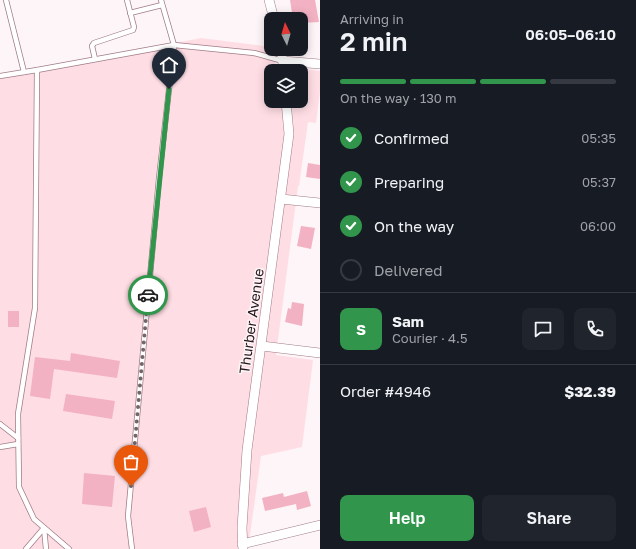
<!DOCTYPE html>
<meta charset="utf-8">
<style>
:root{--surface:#171b24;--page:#20242c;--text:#f1f3f6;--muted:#9ea1a6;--line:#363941;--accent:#31964c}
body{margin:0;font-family:"Golos Text",sans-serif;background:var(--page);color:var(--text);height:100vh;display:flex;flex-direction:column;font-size:15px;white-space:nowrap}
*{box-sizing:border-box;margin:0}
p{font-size:13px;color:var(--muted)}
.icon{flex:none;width:22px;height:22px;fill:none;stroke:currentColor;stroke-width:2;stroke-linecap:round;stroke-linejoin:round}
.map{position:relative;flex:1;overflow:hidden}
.sheet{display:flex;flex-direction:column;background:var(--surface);width:316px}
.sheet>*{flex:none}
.needle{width:26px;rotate:355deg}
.fabs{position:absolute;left:264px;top:12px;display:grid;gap:8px}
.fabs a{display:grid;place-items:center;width:44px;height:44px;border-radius:8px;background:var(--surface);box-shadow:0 2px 10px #0003;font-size:20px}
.pin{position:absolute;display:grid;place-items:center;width:34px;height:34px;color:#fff;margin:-41px -17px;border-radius:50% 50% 50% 0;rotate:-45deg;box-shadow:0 0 4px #0007}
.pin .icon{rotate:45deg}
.courier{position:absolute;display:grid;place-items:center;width:40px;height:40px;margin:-20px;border:3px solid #31964c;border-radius:50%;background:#fff;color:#222;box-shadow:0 1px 5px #0007}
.headline em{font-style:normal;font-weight:600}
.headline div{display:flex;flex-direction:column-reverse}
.headline{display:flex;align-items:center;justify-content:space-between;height:68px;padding:0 20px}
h1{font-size:26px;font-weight:600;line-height:30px}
.bar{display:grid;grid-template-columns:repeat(4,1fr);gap:6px 4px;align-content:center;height:48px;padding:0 20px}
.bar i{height:5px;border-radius:3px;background:var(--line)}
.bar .on{background:var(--accent)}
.bar p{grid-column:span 4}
.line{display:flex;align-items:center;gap:10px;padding:0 20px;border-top:1px solid var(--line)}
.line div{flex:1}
.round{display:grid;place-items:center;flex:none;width:42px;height:42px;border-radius:8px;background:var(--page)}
ol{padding:0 20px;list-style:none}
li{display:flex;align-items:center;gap:12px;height:44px}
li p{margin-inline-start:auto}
li .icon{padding:4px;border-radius:50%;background:var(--accent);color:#fff;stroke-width:4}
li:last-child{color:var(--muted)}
li i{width:22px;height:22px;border:2px solid var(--line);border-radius:50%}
.button{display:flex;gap:8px;margin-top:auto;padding:8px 20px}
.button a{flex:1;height:46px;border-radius:8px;background:var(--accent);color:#fff;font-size:16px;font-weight:600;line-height:46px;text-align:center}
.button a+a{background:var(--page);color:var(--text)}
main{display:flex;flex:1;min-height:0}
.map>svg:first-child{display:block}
.green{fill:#ffdde5;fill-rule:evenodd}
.building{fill:#f3b2c3}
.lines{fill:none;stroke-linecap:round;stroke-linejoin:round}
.service-casing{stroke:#a07d86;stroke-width:6}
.minor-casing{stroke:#a07d86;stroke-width:10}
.service{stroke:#fff;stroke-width:4.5}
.minor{stroke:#fff;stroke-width:9}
.done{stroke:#726669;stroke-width:4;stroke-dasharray:0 7.2}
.route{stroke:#31964c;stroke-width:5}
.labels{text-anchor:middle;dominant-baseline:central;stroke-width:3;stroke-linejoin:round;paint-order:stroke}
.street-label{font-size:14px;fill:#27191d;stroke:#fdf5f7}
</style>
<main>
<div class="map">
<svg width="320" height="549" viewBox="0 0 320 549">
<rect width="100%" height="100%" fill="#fdf5f7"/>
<!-- green -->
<path class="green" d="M 201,38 L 271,47 L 276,65 L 320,71 L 320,91 L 316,123 L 308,122 L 299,186 L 298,186 L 276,355 L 313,360 L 302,447 L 261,456 L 248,549 L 0,549 L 0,77 ZM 271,71 L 301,71 L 301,101 L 271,101 Z"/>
<!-- building -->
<g class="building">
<path d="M 290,0 L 315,0 L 319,22 L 301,23 L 301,19 L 293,19 Z"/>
<path d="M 308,163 L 320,165 L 320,179 L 306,177 Z"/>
<path d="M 301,226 L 315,228 L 311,249 L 297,246 Z"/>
<path d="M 292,302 L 304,304 L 302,326 L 285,322 L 288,308 L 291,309 Z"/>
<rect x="8" y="311" width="11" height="16"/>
<path d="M 71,353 L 120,361 L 117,378 L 54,369 L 50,399 L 30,396 L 35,357 L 70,361 Z"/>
<path d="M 66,394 L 115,401 L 112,419 L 63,411 Z"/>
<path d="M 84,473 L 115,476 L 112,507 L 82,504 Z"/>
<path d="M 307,491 L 311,506 L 297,510 L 296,504 L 265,511 L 262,498 L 283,493 L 284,497 Z"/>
<path d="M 206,507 L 211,527 L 194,532 L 189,511 Z"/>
</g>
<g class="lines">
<defs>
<g id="service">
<path d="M 6,0 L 24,72"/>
<path d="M 161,0 L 174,45 L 254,53 L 283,61"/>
<path d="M 130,13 L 162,5"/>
<path d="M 95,59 L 92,46 L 94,43 L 133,30 L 134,27 L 127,0"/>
<path d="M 0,76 L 37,70"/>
<path d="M 0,424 L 18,438"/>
<path d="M 0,447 L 18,444"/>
<path d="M 44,528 L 46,549"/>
<path d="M 26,549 L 44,528"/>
<path d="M 69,549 L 34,519 L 19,487 L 18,414 L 35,308 L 37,70 L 174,45 L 159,178 L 128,516 L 132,549"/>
</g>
<g id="minor">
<path d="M 269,0 L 274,19"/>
<path d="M 281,49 L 284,71"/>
<path d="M 283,61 L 320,64"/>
<path d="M 281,199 L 320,203"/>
<path d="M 262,346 L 320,353"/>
<path d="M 242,544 L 320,525"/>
<path d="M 243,549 L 242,528 L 247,450 L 289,134 L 286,101"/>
</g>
</defs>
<!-- service casing -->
<use href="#service" class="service-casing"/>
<!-- minor casing -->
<use href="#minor" class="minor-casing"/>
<!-- service -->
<use href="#service" class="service"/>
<!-- minor -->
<use href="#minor" class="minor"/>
</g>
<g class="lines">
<!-- done -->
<path class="done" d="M 131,486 L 148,295"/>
<!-- route -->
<path class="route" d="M 148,295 L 169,89"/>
</g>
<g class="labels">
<!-- street labels -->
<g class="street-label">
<text transform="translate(251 321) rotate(-82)">Thurber Avenue</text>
</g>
</g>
</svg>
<div class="fabs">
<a><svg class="needle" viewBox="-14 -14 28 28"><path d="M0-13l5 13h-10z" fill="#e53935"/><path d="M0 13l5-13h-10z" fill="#9ea1a6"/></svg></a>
<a><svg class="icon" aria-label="layers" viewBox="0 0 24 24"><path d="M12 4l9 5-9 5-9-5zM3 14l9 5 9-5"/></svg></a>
</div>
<div class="pin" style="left:131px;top:486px;background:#ea580c"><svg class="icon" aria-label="bag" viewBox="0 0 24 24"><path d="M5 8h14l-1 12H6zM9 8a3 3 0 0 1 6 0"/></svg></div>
<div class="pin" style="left:169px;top:89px;background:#1f2937"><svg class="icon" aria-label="home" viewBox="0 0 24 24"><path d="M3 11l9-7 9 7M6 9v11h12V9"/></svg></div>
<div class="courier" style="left:148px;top:295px"><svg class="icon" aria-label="car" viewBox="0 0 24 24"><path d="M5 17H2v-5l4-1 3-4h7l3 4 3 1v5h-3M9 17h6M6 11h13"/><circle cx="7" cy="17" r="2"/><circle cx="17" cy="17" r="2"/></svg></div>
</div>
<section class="sheet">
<div class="headline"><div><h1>2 min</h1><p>Arriving in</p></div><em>06:05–06:10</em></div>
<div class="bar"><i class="on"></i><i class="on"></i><i class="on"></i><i></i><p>On the way · 130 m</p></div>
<ol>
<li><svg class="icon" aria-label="check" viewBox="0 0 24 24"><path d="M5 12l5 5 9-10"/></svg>Confirmed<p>05:35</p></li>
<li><svg class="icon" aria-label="check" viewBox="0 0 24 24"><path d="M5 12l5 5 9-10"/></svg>Preparing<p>05:37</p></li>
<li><svg class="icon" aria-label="check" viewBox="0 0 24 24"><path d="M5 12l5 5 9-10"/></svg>On the way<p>06:00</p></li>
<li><i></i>Delivered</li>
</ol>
<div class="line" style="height:72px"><b class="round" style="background:var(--accent);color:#fff">S</b><div><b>Sam</b><p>Courier · 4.5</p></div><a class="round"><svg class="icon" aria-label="chat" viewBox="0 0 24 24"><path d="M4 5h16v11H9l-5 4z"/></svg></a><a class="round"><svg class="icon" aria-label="phone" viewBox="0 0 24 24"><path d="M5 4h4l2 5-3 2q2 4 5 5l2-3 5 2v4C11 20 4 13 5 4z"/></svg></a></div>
<div class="line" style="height:52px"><div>Order #4946</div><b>$32.39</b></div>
<div class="button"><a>Help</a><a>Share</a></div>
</section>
</main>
